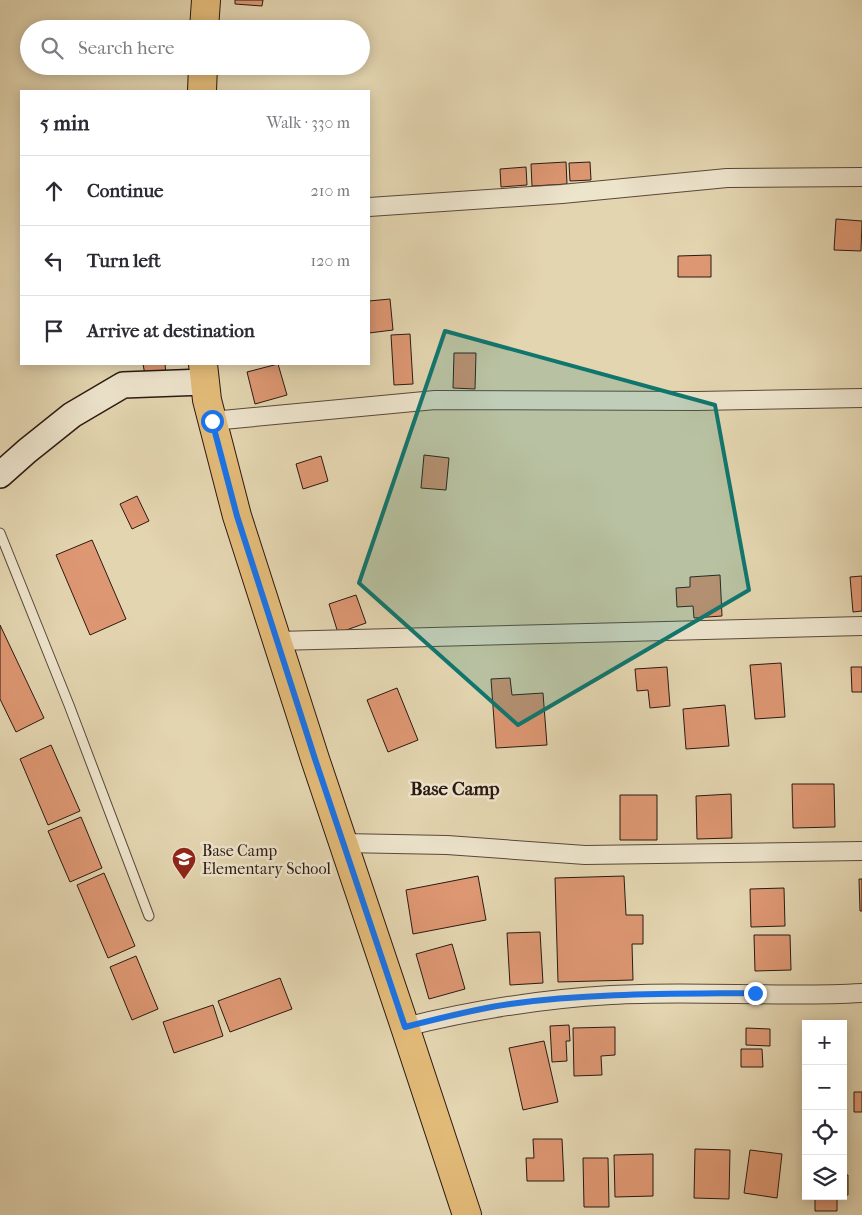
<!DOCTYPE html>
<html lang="en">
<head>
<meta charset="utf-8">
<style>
	body { margin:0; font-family:"IM FELL French Canon",serif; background:#f2f2f3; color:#2b2b33 }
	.controls { position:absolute; right:15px; bottom:15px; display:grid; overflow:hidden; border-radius:0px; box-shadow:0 2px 12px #0003 }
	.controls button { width:45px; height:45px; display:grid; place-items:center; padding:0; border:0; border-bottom:1px solid #e1e1e2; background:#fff; color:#2b2b33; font:25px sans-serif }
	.stop { position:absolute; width:15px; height:15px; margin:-11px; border:4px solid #1a73e8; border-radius:50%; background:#fff }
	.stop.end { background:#1a73e8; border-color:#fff; box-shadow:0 1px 5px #0008 }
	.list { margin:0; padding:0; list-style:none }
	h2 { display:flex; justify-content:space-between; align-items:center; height:65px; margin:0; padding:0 20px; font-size:21px }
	h2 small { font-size:16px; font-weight:400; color:#7c7c81 }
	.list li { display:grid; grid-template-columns:32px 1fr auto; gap:15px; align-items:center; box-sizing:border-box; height:70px; padding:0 20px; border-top:1px solid #e1e1e2 }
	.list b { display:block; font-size:19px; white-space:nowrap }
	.list em { font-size:16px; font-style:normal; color:#7c7c81 }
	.icon { flex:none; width:28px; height:28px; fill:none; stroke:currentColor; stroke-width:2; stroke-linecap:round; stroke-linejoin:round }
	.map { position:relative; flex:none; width:862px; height:1215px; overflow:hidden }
	.search { position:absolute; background:#fff; box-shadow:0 2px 12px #0003; left:20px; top:20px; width:350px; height:55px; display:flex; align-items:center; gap:12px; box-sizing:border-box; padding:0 18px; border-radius:28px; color:#7c7c81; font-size:19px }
	.panel { position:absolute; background:#fff; box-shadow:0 2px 12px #0003; left:20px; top:90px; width:350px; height:275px; border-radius:0px }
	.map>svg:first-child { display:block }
	.building { fill:#dd9772; stroke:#2b1912 }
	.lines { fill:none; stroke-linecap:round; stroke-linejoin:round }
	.lane-casing { stroke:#59483a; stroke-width:11 }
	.street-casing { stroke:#59483a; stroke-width:20 }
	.secondary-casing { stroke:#2b1912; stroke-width:28 }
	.primary-casing { stroke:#2b1912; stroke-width:30 }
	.lane { stroke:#ede4cc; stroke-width:9 }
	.street { stroke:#ede4cc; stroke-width:18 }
	.secondary { stroke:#ede4cc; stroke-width:25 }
	.primary { stroke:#e2ba78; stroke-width:28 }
	.route { stroke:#1a73e8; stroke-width:6 }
	.marked { fill:#0f766e; fill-opacity:0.2; stroke:#0f766e; stroke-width:4; stroke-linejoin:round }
	.labels { text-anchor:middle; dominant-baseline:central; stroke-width:5; stroke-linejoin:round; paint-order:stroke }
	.poi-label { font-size:16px; fill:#2b1912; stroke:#ede4cc; text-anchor:start }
	.quarter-label { font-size:19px; font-weight:bold; fill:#2b1912; stroke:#ede4cc }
</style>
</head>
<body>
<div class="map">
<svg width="862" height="1215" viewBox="0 0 862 1215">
	<rect width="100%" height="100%" fill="#e3d5b0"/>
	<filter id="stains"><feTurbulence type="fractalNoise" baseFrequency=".004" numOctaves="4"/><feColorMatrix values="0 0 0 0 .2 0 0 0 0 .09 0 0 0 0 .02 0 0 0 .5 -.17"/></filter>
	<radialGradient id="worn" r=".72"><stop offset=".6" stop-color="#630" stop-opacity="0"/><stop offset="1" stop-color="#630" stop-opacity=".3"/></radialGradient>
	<!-- building -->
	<path class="building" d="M235 0H263L262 6 235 4Z
		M566 162 567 184 532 186 531 164Z
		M590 162 591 180 570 181 569 163Z
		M526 167 527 185 501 187 500 169Z
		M836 219 862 221 861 251 834 250Z
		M711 255V277H678V256Z
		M390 299 393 330 369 333V301Z
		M410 334 413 384 394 385 391 335Z
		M454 353H476L475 389 453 388Z
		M143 364H165L166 374 145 375Z
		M278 364 287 395 255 404 247 372Z
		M424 455 449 458 446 490 421 488Z
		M321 456 328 481 303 489 296 464Z
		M137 496 149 521 132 529 120 504Z
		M92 540 126 619 90 635 56 555Z
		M720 575 722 616 694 618 693 606 677 607 676 588 690 587V577Z
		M862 576V611L853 612 850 577Z
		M356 595 366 623 338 633 329 604Z
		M0 625 44 718 16 732 0 699Z
		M781 663 785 717 755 719 750 665Z
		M667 667 670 706 650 708 648 690 637 691 635 669Z
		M851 667H862V692H852Z
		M510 678 512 695 543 693 547 745 496 748 491 679Z
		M397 688 418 740 388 752 367 700Z
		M725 705 729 746 686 749 683 709Z
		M51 745 80 811 48 825 20 759Z
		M792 784H834L835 827 793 828Z
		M731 794 732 838 697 839 696 796Z
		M620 795H657V840H620Z
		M81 817 102 868 70 882 48 831Z
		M104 873 135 946 108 958 77 885Z
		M478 876 486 920 413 934 406 890Z
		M624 876 626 915H643V944H632L633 980 558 982 555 878Z
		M859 879H862V911H860Z
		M784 888 785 926 751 927 750 889Z
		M540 932 543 983 510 985 507 933Z
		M754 935H790L791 970 755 971Z
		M452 944 465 989 429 999 416 954Z
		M136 956 158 1009 132 1020 110 967Z
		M280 978 292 1009 230 1032 218 1001Z
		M213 1005 223 1036 174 1053 163 1022Z
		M569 1025 570 1041H566L567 1061 552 1062 550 1026Z
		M615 1027V1055L601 1056 602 1075 574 1076 573 1028Z
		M746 1028 770 1029V1046L746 1045Z
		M544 1041 558 1102 523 1110 509 1048Z
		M741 1049H762L763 1067H741Z
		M854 1092H862V1112H854Z
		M533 1139H562L564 1181H527L526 1158H534Z
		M695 1149 730 1150 729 1199 694 1198Z
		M750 1150 782 1154 777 1198 744 1193Z
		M653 1154V1196L615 1197 614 1155Z
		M583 1158H608L609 1207H584Z
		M843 1175H848V1195H843Z
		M815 1196H837V1211H815Z"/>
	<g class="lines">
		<defs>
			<path id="lane" d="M0 533 69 705 149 916"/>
			<path id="street" d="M369 207 562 194 727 178 862 177
				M212 421 435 400 697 401 862 398
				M277 641 862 626
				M343 843 447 845 585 855 862 851
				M405 1027C473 1010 541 999 611 995 695 990 779 998 862 993"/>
			<path id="secondary" d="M0 475 27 451 72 415 123 385 204 382"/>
			<path id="primary" d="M204 29 206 0
				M202 91 203 66
				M203 364 207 400 237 516 315 759 405 1027 467 1215"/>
		</defs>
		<!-- lane casing -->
		<use href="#lane" class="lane-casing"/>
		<!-- street casing -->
		<use href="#street" class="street-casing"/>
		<!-- secondary casing -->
		<use href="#secondary" class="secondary-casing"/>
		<!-- primary casing -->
		<use href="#primary" class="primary-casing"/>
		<!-- lane -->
		<use href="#lane" class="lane"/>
		<!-- street -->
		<use href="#street" class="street"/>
		<!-- secondary -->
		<use href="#secondary" class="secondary"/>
		<!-- primary -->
		<use href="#primary" class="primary"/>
	</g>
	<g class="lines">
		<!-- route -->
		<path class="route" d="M212 421 237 516 315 759 405 1027C440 1018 475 1009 510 1004 591 993 673 994 755 993"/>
	</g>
	<!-- marked area -->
	<path class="marked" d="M445 331 715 405 749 590 518 725 359 583Z"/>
	<!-- icons -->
	<defs>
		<symbol id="school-pin" viewBox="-11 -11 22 30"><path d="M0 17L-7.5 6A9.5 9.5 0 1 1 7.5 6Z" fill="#8f2418" stroke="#ede4cc"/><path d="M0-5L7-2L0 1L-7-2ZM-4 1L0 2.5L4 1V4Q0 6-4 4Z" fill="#fff"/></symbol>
	</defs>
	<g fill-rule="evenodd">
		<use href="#school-pin" x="170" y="845" width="28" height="38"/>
	</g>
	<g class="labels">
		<!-- poi labels -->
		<g class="poi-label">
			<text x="202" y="850">Base Camp<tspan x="202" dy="18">Elementary School</tspan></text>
		</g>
		<!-- quarter labels -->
		<g class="quarter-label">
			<text x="455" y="789">Base Camp</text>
		</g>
	</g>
	<rect width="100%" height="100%" filter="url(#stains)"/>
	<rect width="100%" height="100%" fill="url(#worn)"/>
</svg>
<div class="controls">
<button>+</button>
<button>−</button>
<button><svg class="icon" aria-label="locate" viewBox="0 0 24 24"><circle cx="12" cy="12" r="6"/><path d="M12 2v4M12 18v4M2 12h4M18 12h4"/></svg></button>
<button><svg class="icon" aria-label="layers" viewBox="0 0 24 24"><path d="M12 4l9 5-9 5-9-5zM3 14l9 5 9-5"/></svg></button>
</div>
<div class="stop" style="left:212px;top:421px"></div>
<div class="stop end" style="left:755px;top:993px"></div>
<div class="search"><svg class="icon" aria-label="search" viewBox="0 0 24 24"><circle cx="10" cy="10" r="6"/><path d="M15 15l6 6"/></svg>Search here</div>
<section class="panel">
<h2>5 min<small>Walk · 330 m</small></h2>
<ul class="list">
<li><svg class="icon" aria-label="ahead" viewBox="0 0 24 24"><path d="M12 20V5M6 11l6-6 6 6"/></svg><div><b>Continue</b></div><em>210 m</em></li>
<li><svg class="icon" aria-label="left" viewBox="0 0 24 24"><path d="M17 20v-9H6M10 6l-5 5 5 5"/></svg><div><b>Turn left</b></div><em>120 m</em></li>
<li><svg class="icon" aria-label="arrive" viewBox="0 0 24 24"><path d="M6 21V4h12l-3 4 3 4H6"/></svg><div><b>Arrive at destination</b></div></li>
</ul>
</section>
</div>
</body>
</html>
